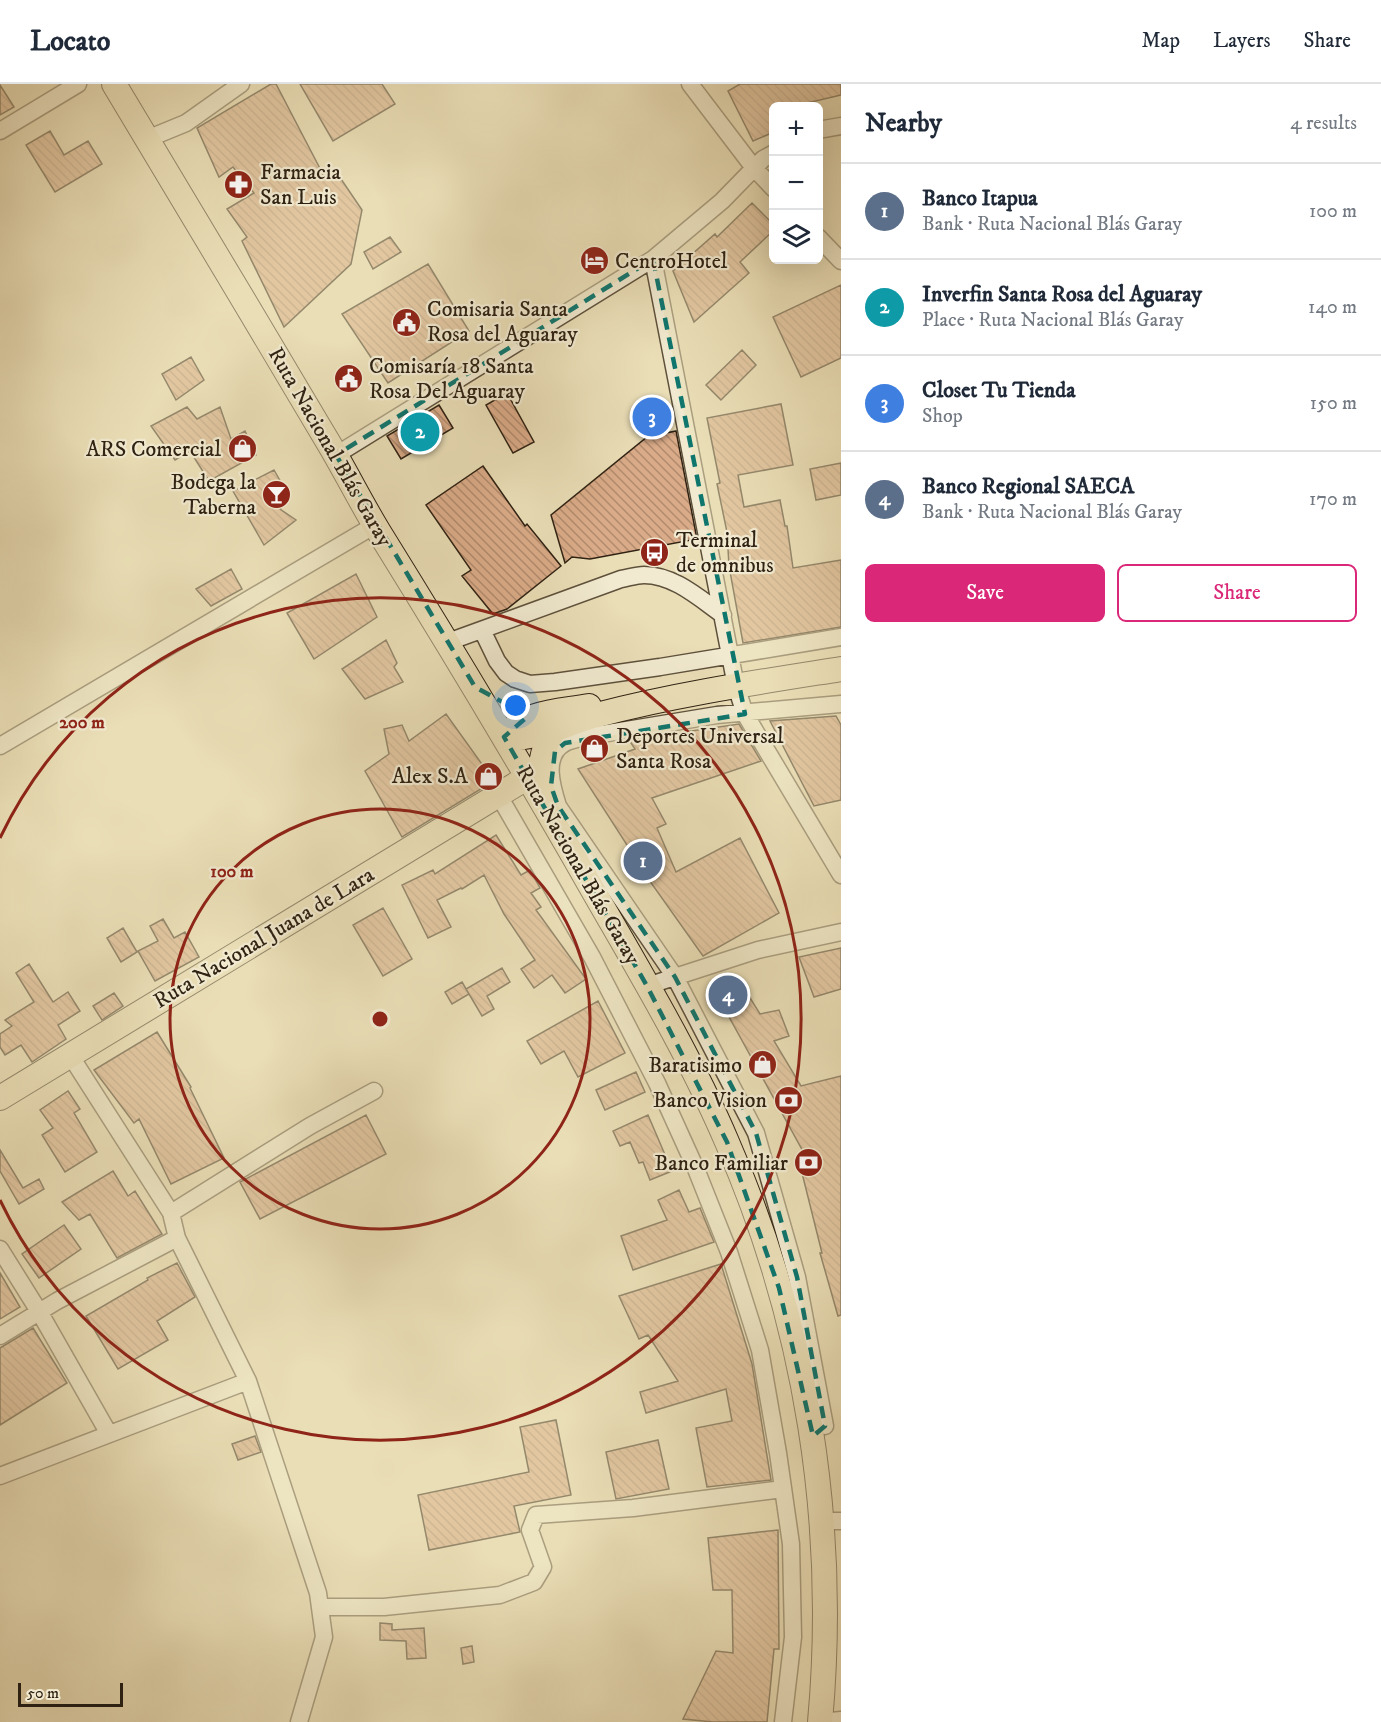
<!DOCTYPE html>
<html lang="en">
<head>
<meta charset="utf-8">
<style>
	body { margin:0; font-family:"IM FELL DW Pica",serif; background:#f6f6f7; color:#1f2937 }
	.controls { position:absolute; right:18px; top:18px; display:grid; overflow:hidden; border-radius:9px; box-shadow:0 6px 24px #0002 }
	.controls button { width:54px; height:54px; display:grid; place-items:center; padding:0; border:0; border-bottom:2px solid #e0e1e3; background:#fff; color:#1f2937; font:30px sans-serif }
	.scale { position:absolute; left:18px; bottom:15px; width:105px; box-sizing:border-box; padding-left:6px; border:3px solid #2f2213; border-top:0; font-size:16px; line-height:21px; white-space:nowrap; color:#2f2213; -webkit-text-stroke:4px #f1ead0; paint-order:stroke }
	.you { position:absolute; left:516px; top:622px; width:21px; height:21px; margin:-15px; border:4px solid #fff; border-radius:50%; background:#1a73e8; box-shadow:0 0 0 9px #1a73e833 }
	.badge { display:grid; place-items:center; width:39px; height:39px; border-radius:50%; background:#db2777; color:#fff; font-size:20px; font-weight:700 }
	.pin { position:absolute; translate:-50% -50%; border:3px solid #fff; box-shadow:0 2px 6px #0006 }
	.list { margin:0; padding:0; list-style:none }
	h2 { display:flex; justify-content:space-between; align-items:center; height:78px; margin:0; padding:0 24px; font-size:26px }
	h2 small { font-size:20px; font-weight:400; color:#747a83 }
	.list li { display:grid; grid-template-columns:39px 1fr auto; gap:18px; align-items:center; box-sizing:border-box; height:96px; padding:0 24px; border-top:2px solid #e0e1e3 }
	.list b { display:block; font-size:22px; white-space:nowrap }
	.list p { margin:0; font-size:20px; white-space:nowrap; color:#747a83 }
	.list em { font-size:20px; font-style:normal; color:#747a83 }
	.actions { display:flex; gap:12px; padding:18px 24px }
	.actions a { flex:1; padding:14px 0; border:2px solid #db2777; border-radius:9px; text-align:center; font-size:21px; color:#db2777 }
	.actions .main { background:#db2777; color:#fff }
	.icon { flex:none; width:33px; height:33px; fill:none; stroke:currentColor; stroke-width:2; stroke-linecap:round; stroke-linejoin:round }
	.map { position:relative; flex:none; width:841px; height:1638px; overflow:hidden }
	header { display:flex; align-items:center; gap:36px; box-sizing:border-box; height:84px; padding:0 30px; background:#fff; border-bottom:2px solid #e0e1e3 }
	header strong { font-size:28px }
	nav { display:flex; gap:33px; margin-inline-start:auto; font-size:21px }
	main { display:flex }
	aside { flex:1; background:#fff }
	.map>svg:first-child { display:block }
	.building { fill:url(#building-back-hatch); stroke:#2f2213; stroke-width:1.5 }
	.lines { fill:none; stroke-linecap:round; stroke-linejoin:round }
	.minor-casing { stroke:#5e513c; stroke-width:19 }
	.highway-casing { stroke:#2f2213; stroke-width:26 }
	.minor { stroke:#f1ead0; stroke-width:16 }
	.highway { stroke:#eadeb7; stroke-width:24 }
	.marked { fill:none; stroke:#0f766e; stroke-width:4.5; stroke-dasharray:12 8; stroke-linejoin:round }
	.ring { fill:none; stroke:#8f2418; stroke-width:3 }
	.labels { text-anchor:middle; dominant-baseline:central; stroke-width:4.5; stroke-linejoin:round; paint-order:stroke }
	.poi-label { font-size:22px; fill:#2f2213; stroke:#f1ead0; text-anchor:start }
	.street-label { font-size:22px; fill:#2f2213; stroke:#f1ead0 }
	.centre { fill:#8f2418; stroke:#f1ead0; stroke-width:3 }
	.ring-label { font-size:18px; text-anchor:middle; font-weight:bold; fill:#8f2418; stroke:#f1ead0; stroke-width:4.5; stroke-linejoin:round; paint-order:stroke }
</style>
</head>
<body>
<header>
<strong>Locato</strong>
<nav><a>Map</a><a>Layers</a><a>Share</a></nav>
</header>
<main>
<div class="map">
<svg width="841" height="1638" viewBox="0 0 841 1638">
	<defs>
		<pattern id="building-back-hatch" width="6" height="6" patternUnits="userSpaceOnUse" patternTransform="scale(1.5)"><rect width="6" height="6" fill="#daab88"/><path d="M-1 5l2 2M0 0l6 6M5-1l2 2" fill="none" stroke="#b18b6e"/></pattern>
	</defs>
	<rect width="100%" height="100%" fill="#eadeb7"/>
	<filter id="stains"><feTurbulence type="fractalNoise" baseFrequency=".00333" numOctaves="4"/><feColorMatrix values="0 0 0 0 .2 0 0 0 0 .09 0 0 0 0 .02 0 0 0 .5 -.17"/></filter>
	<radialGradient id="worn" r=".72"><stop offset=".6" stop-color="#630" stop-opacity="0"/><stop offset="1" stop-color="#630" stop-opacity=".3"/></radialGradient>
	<!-- building -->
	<path class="building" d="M271 0H276L326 96 337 89 362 126 351 180 284 243 242 157 247 153 227 125 254 109 233 83 219 93 197 44Z
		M300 0H382L395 20 333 57Z
		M740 0H841V11L807 19V22H774V48L753 57 728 7Z
		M0 1 14 23 0 31Z
		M50 47 64 71 88 57 102 80 55 108 26 61Z
		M752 119 774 141V146L740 178 749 189 694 238 673 187 715 150 717 153Z
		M390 153 401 168 373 185 364 168Z
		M428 180 469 247 388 299 342 230Z
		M841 201V274L801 293 773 233Z
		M742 266 756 281 721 316 706 301Z
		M191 273 204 296 176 316 162 290Z
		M507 309 534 358 513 369 486 321Z
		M781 320 793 381 738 391 744 423 780 416 785 442H787L793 484 841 476V543L743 559 729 482 727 448 717 400 720 399 707 334Z
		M439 321 453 344 401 375 387 352Z
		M187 323 197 335 220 323 231 355 245 347 256 371 209 397 190 367 175 376 151 342Z
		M676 347 697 455 590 475 572 473 565 479 551 431 647 353Z
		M841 379V411L816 416 810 385Z
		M483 382 525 442 527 440 561 482 507 525 493 530 462 492 471 486 426 421Z
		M274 386 290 414 280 425 296 436 264 461 233 407Z
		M231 485 242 505 211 522 196 505Z
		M356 490 377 533 314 575 287 529Z
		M386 556 397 579 394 583 403 598 365 615 342 585Z
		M446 630 494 697 402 753 365 687 389 670 384 645 402 641 409 657Z
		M836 632 841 641V716L814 722 770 637Z
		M739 640 761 677 652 714 666 740 657 744 676 788 740 754 779 829 703 872 647 793 644 795 626 765 629 764 578 685 635 665 629 656Z
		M496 751 521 791 530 786 540 804 531 809 541 823 536 826 586 895 565 909 552 891 534 904 521 885 535 876 504 830 484 791 462 805 461 804 437 816 451 843 428 854 402 801 433 786 435 790Z
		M383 824 412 875 383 892 353 841Z
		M163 835 174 854 185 848 199 873 155 897 138 867 158 857 150 842Z
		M123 844 137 868 121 878 107 854Z
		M841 864V905L814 913 799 873Z
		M29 880 53 918 68 908 80 927 58 941 66 955 32 978 21 961 5 971 0 963V950L12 942 5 936 34 918 16 889Z
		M502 884 510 898 487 912 494 925 482 932 466 905Z
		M737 893 760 930 779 926 789 952 774 957 801 1002 841 992V1231L838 1232 820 1169H822L798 1073 805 1071 712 902Z
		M462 898 469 910 452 920 445 908Z
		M114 909 123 922 102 936 93 922Z
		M598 917 625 969 578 993 564 967 541 980 527 957Z
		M157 948 191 1003 190 1004 224 1074 171 1100 139 1035 134 1039 94 986Z
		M636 988 645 1008 605 1026 596 1006Z
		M68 1007 80 1025 74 1029 97 1068 65 1088 42 1051 53 1044 40 1026Z
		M366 1031 386 1070 260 1135 240 1098Z
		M648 1031 672 1087 650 1096 643 1078 639 1079 630 1058 620 1062 613 1047Z
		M0 1066 23 1104 39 1095 44 1105 19 1120 0 1087Z
		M113 1087 128 1112 135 1107 162 1150 117 1174 90 1130 79 1136 62 1118Z
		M679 1106 689 1128 700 1124 714 1158 633 1186 621 1152 667 1136 658 1116Z
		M64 1141 81 1165 39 1194 22 1170Z
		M177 1179 195 1213 157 1237 168 1256 118 1285 86 1232 148 1196 147 1194Z
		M721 1180 752 1280 771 1396 707 1403 696 1344 732 1337 726 1305 646 1329 640 1308 678 1297 648 1251 639 1255 619 1212Z
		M0 1189 20 1223 0 1235Z
		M33 1244 67 1299 0 1341V1264Z
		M556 1336 571 1411 514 1422 520 1448 429 1466 418 1411 529 1388 520 1343Z
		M255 1352 261 1368 238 1376 232 1360Z
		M658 1356 669 1405 616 1415 606 1368Z
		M778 1446 779 1565H774L767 1638H713L683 1635 716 1567 733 1569 732 1506H713L708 1454Z
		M380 1539 392 1540V1546L424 1544 426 1574 407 1575 406 1557 380 1556Z
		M472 1562 474 1578 463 1580 461 1564Z"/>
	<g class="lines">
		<defs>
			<path id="minor" d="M690 0 754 84 774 105
				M818 46 841 42
				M0 47 78 0
				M147 55 186 39 241 0
				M774 69 763 75 722 117 653 175 736 602 745 630 841 791
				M818 153 841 177
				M336 371 653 175
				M482 546 497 577 506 589 515 595 530 600 555 598 660 583 841 553
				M448 558 621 495C628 494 636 491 644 491 674 491 699 514 723 531
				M0 662 375 441
				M499 712 592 873 657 999 696 1085 729 1168 760 1266 778 1369 791 1460 793 1553 783 1638
				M647 902 758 866 841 848
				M171 1129 310 1042 374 1007
				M177 1154 248 1297 318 1509 324 1553 299 1638
				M0 1165 40 1229 109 1350
				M0 1252 57 1217 177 1154 171 1129 70 971
				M825 1342 797 1193 756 1049 675 893 558 722C552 703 542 671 565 659 570 656 578 655 584 653L717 631 841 620
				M0 1392 248 1297
				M823 1437H841
				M320 1523H384L500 1511 534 1498 543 1483 530 1446 536 1431 633 1424 783 1405
				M820 1638 841 1636"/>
			<path id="highway" d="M114 0C185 118 255 235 325 353 344 384 360 417 379 448 451 564 522 682 590 801 638 885 689 969 727 1058 807 1241 838 1440 820 1638
				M504 653C540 657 564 639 597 631 677 610 759 598 841 585
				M504 653C529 626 555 628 589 622
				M543 711C538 686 540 667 555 645
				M0 1014 528 693"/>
		</defs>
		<!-- minor casing -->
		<use href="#minor" class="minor-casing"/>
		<!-- highway casing -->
		<use href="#highway" class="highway-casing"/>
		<!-- minor -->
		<use href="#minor" class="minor"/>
		<!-- highway -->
		<use href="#highway" class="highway"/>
	</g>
	<!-- marked area -->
	<path d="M0 0H841V1638H0ZM653 175 745 630 565 659 555 667 551 702 558 722 675 893 756 1049 797 1193 825 1342 813 1352 779 1204 727 1058 647 902 504 653 528 632 475 603 336 371Z" fill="#eadeb7" fill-opacity=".55" fill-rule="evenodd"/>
	<path class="marked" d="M653 175 745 630 565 659 555 667 551 702 558 722 675 893 756 1049 797 1193 825 1342 813 1352 779 1204 727 1058 647 902 504 653 528 632 475 603 336 371Z"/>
	<!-- distance rings -->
	<g class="ring">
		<circle cx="380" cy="935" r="210"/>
		<path d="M0 754A421 421 0 1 1 0 1116"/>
	</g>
	<!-- icons -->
	<defs>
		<symbol id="pharmacy-disc" viewBox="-11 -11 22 22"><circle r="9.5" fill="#8f2418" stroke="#f1ead0"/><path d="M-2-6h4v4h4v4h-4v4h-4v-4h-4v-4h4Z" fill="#fff"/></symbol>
		<symbol id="hotel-disc" viewBox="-11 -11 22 22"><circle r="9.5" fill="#8f2418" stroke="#f1ead0"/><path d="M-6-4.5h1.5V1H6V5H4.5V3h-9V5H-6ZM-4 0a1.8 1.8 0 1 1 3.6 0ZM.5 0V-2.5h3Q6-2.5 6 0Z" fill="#fff"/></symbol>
		<symbol id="civic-disc" viewBox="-11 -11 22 22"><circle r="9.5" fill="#8f2418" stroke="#f1ead0"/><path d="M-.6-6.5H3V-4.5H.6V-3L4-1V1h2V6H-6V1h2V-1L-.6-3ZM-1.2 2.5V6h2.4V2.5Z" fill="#fff"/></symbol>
		<symbol id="shop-disc" viewBox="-11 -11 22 22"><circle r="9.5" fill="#8f2418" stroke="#f1ead0"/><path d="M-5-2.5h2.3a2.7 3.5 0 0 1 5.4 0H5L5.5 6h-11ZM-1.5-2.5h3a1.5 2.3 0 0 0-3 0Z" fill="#fff"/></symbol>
		<symbol id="bar-disc" viewBox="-11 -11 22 22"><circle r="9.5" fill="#8f2418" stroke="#f1ead0"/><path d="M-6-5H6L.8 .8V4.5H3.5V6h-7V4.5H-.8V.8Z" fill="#fff"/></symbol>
		<symbol id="bus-disc" viewBox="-11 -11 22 22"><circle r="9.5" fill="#8f2418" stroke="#f1ead0"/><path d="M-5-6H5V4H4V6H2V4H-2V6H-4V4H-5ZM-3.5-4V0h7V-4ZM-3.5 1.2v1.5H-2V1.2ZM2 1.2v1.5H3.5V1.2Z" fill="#fff"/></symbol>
		<symbol id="bank-disc" viewBox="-11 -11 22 22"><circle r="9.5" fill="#8f2418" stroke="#f1ead0"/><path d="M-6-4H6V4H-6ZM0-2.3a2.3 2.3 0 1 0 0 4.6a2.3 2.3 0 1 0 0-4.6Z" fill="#fff"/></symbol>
	</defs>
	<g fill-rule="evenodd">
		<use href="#pharmacy-disc" x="222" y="84" width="33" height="33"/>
		<use href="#hotel-disc" x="578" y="160" width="33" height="33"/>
		<use href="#civic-disc" x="390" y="222" width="33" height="33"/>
		<use href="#civic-disc" x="332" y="278" width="33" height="33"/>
		<use href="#shop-disc" x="226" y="348" width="33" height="33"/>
		<use href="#bar-disc" x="260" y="394" width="33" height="33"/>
		<use href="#bus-disc" x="638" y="452" width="33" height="33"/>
		<use href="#shop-disc" x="578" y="648" width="33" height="33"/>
		<use href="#shop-disc" x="472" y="676" width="33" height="33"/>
		<use href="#shop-disc" x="746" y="964" width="33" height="33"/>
		<use href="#bank-disc" x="772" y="1000" width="33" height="33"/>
		<use href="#bank-disc" x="792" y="1062" width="33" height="33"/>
	</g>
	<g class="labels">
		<!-- poi labels -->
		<g class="poi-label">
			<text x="260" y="88">Farmacia<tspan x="260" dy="25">San Luis</tspan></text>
			<text x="615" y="177">CentroHotel</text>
			<text x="427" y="225">Comisaria Santa<tspan x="427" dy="25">Rosa del Aguaray</tspan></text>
			<text x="369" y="282">Comisaría 18 Santa<tspan x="369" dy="25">Rosa Del Aguaray</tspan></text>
			<text x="221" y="365" text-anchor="end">ARS Comercial</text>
			<text x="256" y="398" text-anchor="end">Bodega la<tspan x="256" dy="25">Taberna</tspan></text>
			<text x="676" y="456">Terminal<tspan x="676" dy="25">de omnibus</tspan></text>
			<text x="616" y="652">Deportes Universal<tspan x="616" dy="25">Santa Rosa</tspan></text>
			<text x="468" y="692" text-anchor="end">Alex S.A</text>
			<text x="742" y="981" text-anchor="end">Baratisimo</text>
			<text x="767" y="1016" text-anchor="end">Banco Vision</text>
			<text x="788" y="1079" text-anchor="end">Banco Familiar</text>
		</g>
		<!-- street labels -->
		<g class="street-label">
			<text transform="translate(330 363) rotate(60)">Ruta Nacional Blás Garay</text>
			<text transform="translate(578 781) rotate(60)">Ruta Nacional Blás Garay</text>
			<text transform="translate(264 854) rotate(-31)">Ruta Nacional Juana de Lara</text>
		</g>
	</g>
	<circle cx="380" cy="935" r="9" class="centre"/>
	<g class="ring-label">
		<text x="82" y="644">200 m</text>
		<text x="232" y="793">100 m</text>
	</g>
	<rect width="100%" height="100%" filter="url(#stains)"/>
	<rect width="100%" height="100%" fill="url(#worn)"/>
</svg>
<div class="controls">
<button>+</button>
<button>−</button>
<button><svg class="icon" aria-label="layers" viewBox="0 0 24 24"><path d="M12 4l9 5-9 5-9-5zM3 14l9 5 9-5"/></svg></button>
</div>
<div class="scale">50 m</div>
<div class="you"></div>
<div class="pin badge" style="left:643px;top:777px;background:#5c6f8a">1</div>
<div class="pin badge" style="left:420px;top:348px;background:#0f9aa8">2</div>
<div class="pin badge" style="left:652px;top:333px;background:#3f7fe0">3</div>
<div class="pin badge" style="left:728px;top:911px;background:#5c6f8a">4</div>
</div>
<aside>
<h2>Nearby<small>4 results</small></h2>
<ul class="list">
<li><span class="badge" style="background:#5c6f8a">1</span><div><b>Banco Itapua</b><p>Bank · Ruta Nacional Blás Garay</p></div><em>100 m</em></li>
<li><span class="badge" style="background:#0f9aa8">2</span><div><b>Inverfin Santa Rosa del Aguaray</b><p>Place · Ruta Nacional Blás Garay</p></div><em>140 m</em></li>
<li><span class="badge" style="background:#3f7fe0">3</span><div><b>Closet Tu Tienda</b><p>Shop</p></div><em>150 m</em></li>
<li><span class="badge" style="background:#5c6f8a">4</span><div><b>Banco Regional SAECA</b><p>Bank · Ruta Nacional Blás Garay</p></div><em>170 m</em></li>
</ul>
<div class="actions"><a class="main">Save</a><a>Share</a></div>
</aside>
</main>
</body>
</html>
